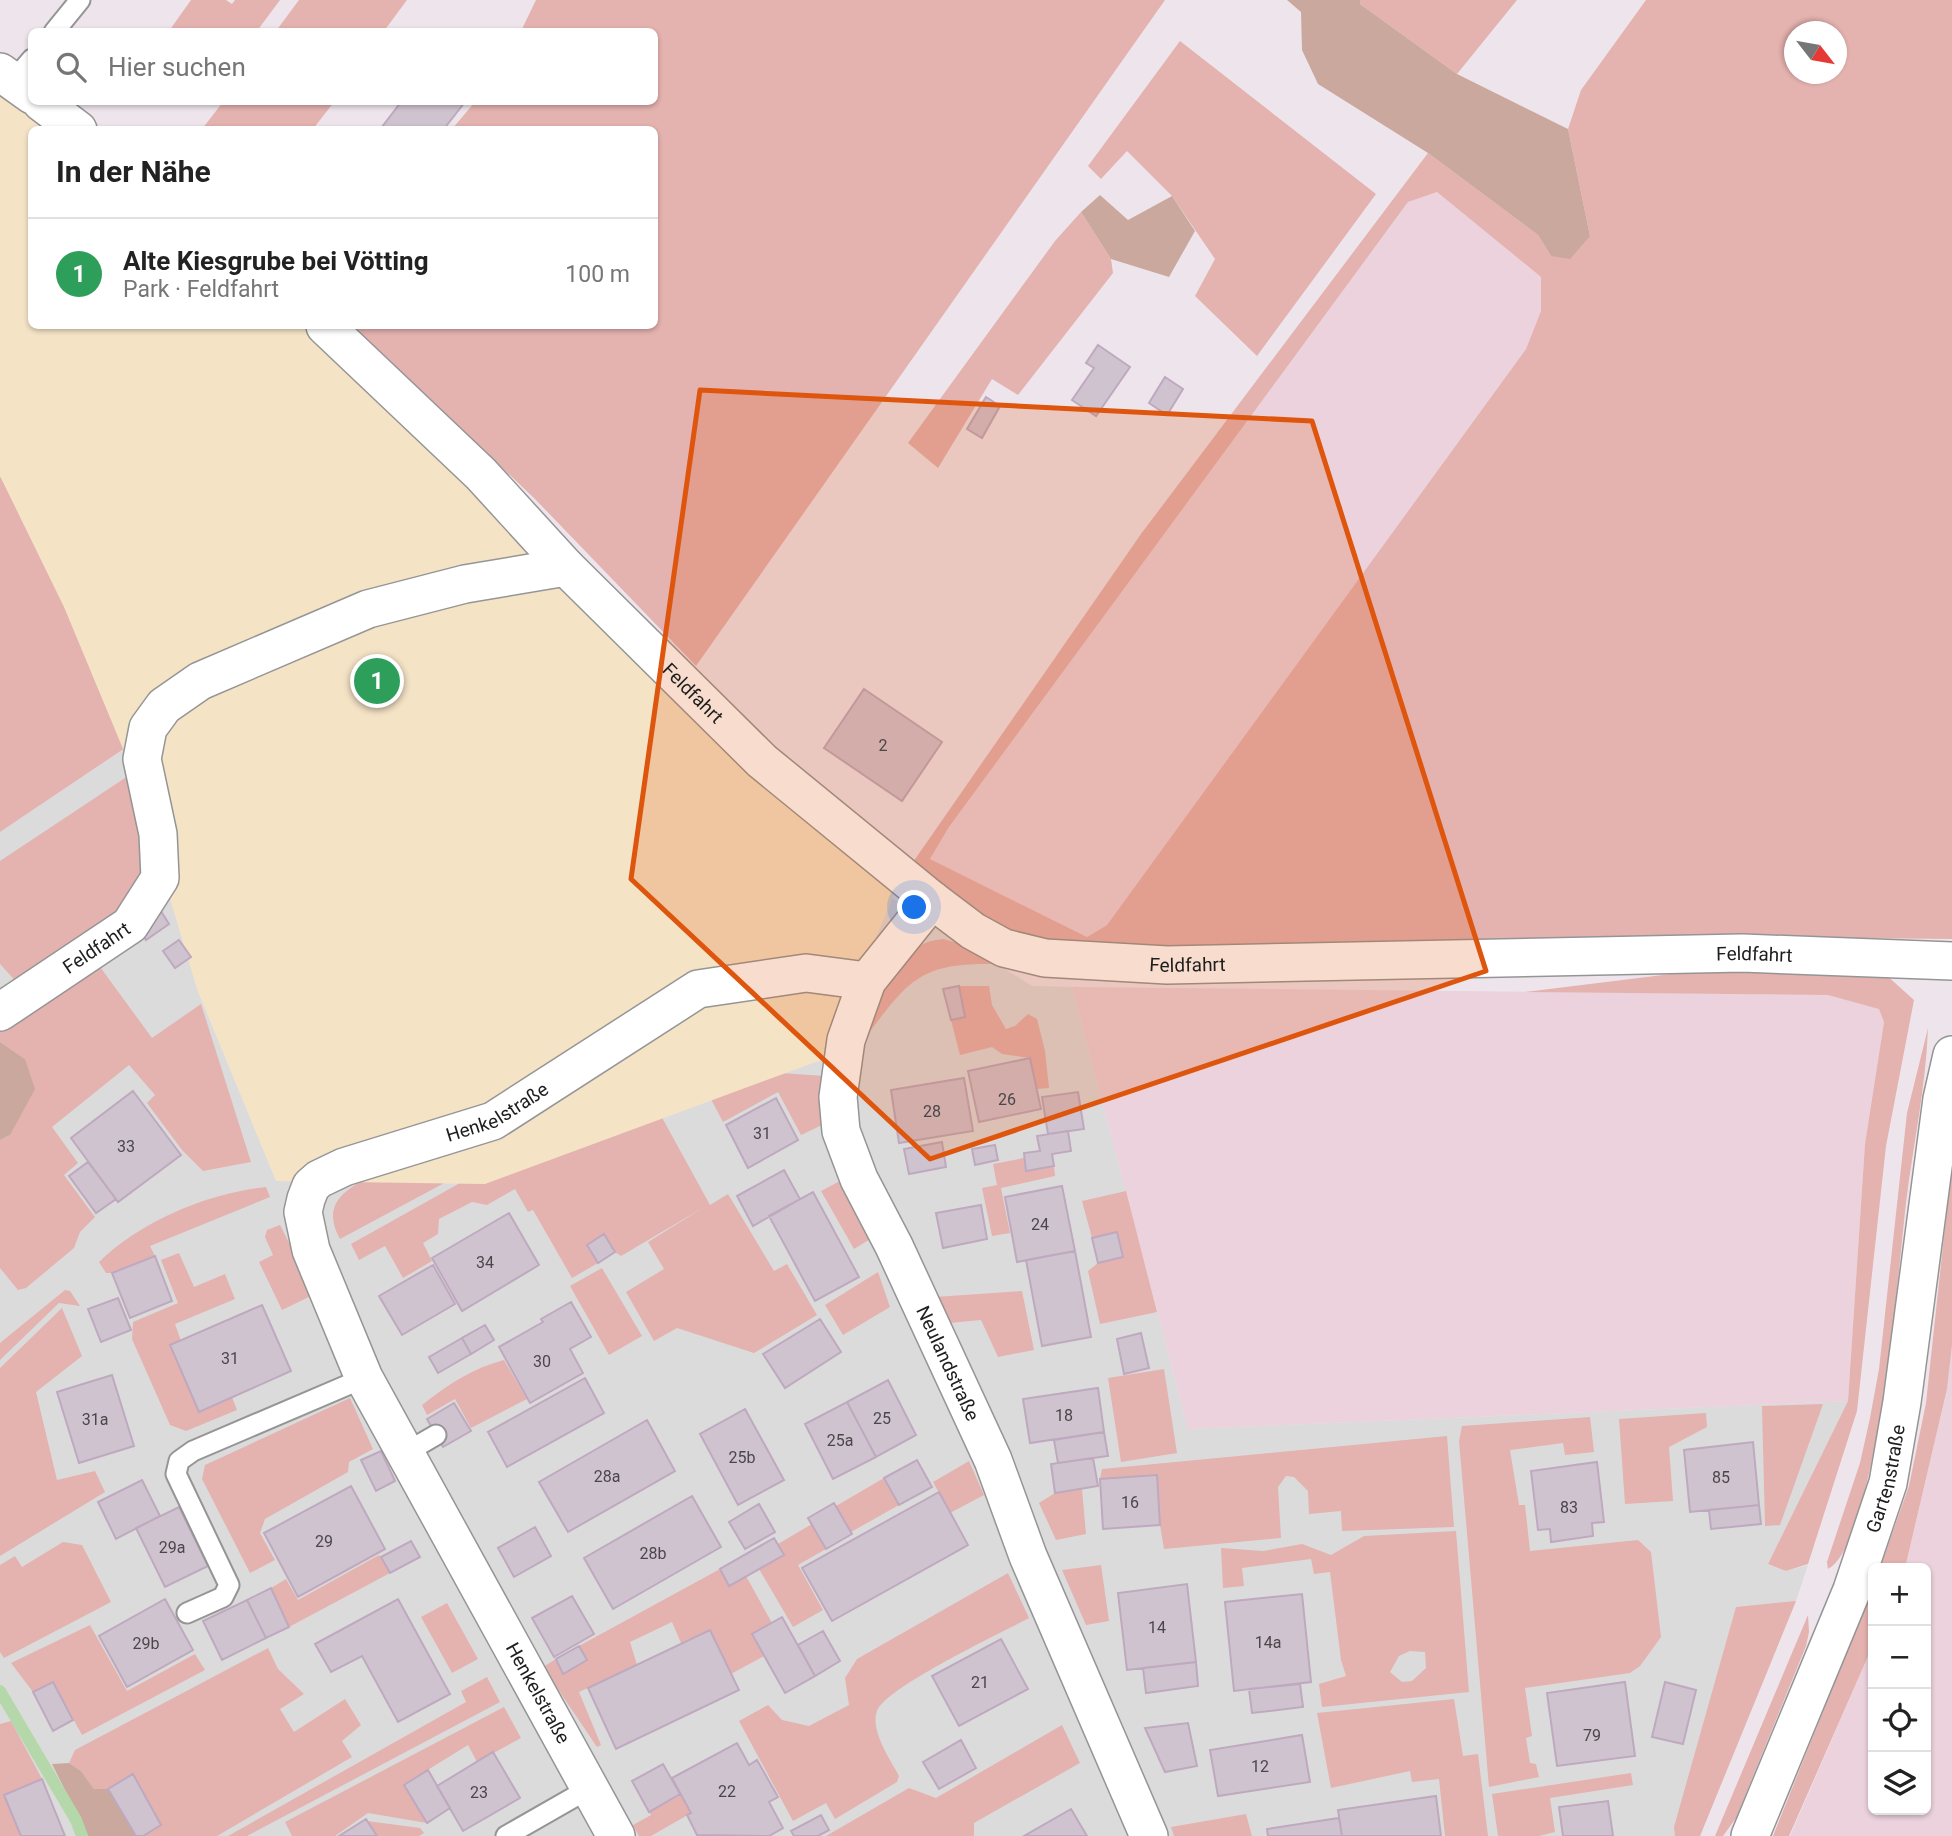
<!DOCTYPE html>
<html lang="de">
<head>
<meta charset="utf-8">
<style>
	body { margin:0; font-family:Roboto,sans-serif; background:#f6f6f6; color:#222 }
	.controls { position:absolute; right:21px; bottom:21px; display:grid; overflow:hidden; border-radius:10px; box-shadow:0 2px 5px #0004 }
	.controls button { width:63px; height:63px; display:grid; place-items:center; padding:0; border:0; border-bottom:2px solid #e0e0e0; background:#fff; color:#222; font:35px sans-serif }
	.compass { position:absolute; left:1784px; top:21px; width:63px; height:63px; border-radius:50%; background:#fff; box-shadow:0 2px 5px #0004; rotate:121deg }
	.you { position:absolute; left:915px; top:908px; width:24px; height:24px; margin:-18px; border:5px solid #fff; border-radius:50%; background:#1a73e8; box-shadow:0 0 0 10px #1a73e833 }
	.badge { display:grid; place-items:center; width:46px; height:46px; border-radius:50%; background:#6c11bb; color:#fff; font-size:23px; font-weight:700 }
	.pin { position:absolute; translate:-50% -50%; border:4px solid #fff; box-shadow:0 2px 7px #0006 }
	.list { margin:0; padding:0; list-style:none }
	h2 { display:flex; justify-content:space-between; align-items:center; height:91px; margin:0; padding:0 28px; font-size:30px }
	h2 small { font-size:23px; font-weight:400; color:#767676 }
	.list li { display:grid; grid-template-columns:46px 1fr auto; gap:21px; align-items:center; box-sizing:border-box; height:112px; padding:0 28px; border-top:2px solid #e0e0e0 }
	.list b { display:block; font-size:26px; white-space:nowrap }
	.list p { margin:0; font-size:23px; white-space:nowrap; color:#767676 }
	.list em { font-size:23px; font-style:normal; color:#767676 }
	.icon { flex:none; width:38px; height:38px; fill:none; stroke:currentColor; stroke-width:2; stroke-linecap:round; stroke-linejoin:round }
	.map { position:relative; flex:none; width:1952px; height:1836px; overflow:hidden }
	.search { position:absolute; background:#fff; box-shadow:0 2px 5px #0004; left:28px; top:28px; width:630px; height:77px; display:flex; align-items:center; gap:18px; box-sizing:border-box; padding:0 24px; border-radius:10px; color:#767676; font-size:26px }
	.panel { position:absolute; background:#fff; box-shadow:0 2px 5px #0004; left:28px; top:126px; width:630px; height:203px; border-radius:10px }
	.map>svg:first-child { display:block }
	.residential { fill:#dcdbdc }
	.farmland { fill:#ebd2dc }
	.grass { fill:#e4b2af; fill-rule:evenodd }
	.forest { fill:#caa89d }
	.park { fill:#f5e3c6 }
	.lines { fill:none; stroke-linecap:round; stroke-linejoin:round }
	.stream { stroke:#b4d8a9; stroke-width:12 }
	.building { fill:#d0c3d0; stroke:#bea9bf; stroke-width:2 }
	.service-casing { stroke:#959595; stroke-width:23 }
	.minor-casing { stroke:#959595; stroke-width:40 }
	.service { stroke:#fff; stroke-width:19 }
	.minor { stroke:#fff; stroke-width:37 }
	.marked { fill:#de560d; fill-opacity:0.2; stroke:#de560d; stroke-width:5; stroke-linejoin:round }
	.labels { text-anchor:middle; dominant-baseline:central; stroke-width:6; stroke-linejoin:round; paint-order:stroke }
	.number-label { font-size:16px; fill:#4a474a }
	.street-label { font-size:19px; fill:#1e1e1e; stroke:#fff }
</style>
</head>
<body>
<div class="map">
<svg width="1952" height="1836" viewBox="0 0 1952 1836">
	<rect width="100%" height="100%" fill="#eee5ec"/>
	<!-- residential -->
	<path class="residential" d="M128 746 889 907 890 897 1032 986 1072 987 1188 1429 1848 1401 1768 1564 1786 1571 1808 1565 1796 1601 1700 1836H0V832Z"/>
	<!-- farmland -->
	<path class="farmland" d="M1437 192 1541 277V311L1526 349 1107 925 1087 937 930 859 949 827 1408 202Z
		M1072 987 1828 995 1879 1008 1884 1022 1865 1144 1848 1401 1188 1429Z
		M1952 1345V1836H1790L1873 1645V1810H1926V1568H1905L1947 1389Z"/>
	<!-- grass -->
	<path class="grass" d="M191 0H226L232 4 235 0H280L257 31H169Z
		M299 0H407L384 31H276Z
		M536 0H1165L696 666 535 499 353 326H654V130L452 129 475 102H654V32L521 31Z
		M1360 0H1517L1457 74 1360 4Z
		M1646 0H1952V939L1763 937 1169 953 1029 939 976 915 911 865 1141 534 1428 153 1538 235 1551 256 1590 236 1568 129 1581 90ZM1794 32H1836V74H1794ZM1437 192 1541 277V311L1526 349 1107 925 1087 937 930 859 949 827 1408 202Z
		M1180 41 1376 194 1257 356 1195 296 1215 259 1172 196 1127 151 1101 179 1088 166Z
		M223 102H334L313 129H202Z
		M1081 212 1111 259 1113 273 1018 395 992 379 938 468 908 443 1055 241Z
		M0 476 135 706 128 746 0 832Z
		M131 774 155 853 133 910 21 987 0 964V861Z
		M943 939 968 946 995 964C915 962 907 984 861 1043 875 1005 895 942 943 939Z
		M95 960 152 1038 201 1004 251 1162 203 1171 182 1150 147 1103 155 1095 129 1065 52 1127 78 1163 64 1175 95 1217 80 1232 74 1248 26 1288 18 1290 0 1268V1140L10 1135 25 1059 0 1042V1030Z
		M1728 967 1884 973 1914 1000 1886 1146 1857 1411 1808 1564 1786 1571 1768 1564 1848 1401 1865 1144 1884 1022 1879 1009 1828 995 1525 992Z
		M959 986H989L992 1005 1006 1029 1015 1026 1028 1014 1037 1019 1045 1051 1049 1088 1036 1089 1030 1058 1002 1054 992 1047 960 1055 951 1020 965 1017Z
		M1928 1028C1926 1087 1913 1145 1906 1203 1899 1263 1877 1544 1828 1569L1827 1562 1860 1463 1870 1418 1879 1369 1907 1113Z
		M749 1071 825 1076 822 1125 801 1135 778 1092 723 1122 701 1080Z
		M640 1078 340 1239C325 1211 335 1196 362 1181Z
		M642 1081 710 1205 728 1194 774 1271 787 1264 817 1315 754 1353 677 1328 654 1341 626 1292 664 1269 648 1242 706 1206 621 1256 615 1252 604 1235 587 1245 598 1263 572 1278 533 1210 528 1212 515 1189 487 1205 472 1202 439 1219 438 1234 423 1243 432 1261 403 1278 385 1246 359 1260 351 1244Z
		M1024 1158 1027 1171 1054 1166 1055 1176 1001 1188 1010 1233 992 1236 982 1188 997 1185 993 1164Z
		M1952 1162V1345L1947 1389 1905 1568H1880L1909 1486 1926 1403Z
		M840 1181 872 1238 854 1249 821 1191Z
		M266 1187 270 1197 150 1246 155 1256 112 1273H106L99 1262C141 1221 208 1193 266 1187Z
		M1126 1191 1157 1312 1100 1324 1088 1271 1098 1263 1123 1256 1117 1232 1092 1238 1082 1201Z
		M280 1225 315 1294 282 1310 259 1262 273 1255 265 1237 267 1230Z
		M179 1253 194 1287 225 1274 235 1299 175 1324 181 1341 170 1345 199 1411 232 1397 237 1410 186 1431 170 1425 132 1339 133 1322 178 1303 161 1260Z
		M602 1268 642 1336 609 1355 570 1286Z
		M878 1272 890 1307 843 1335 825 1305Z
		M65 1290 70 1291 80 1306 59 1303 0 1360V1343Z
		M1022 1291 1034 1350 998 1357 981 1320 949 1323 935 1297Z
		M62 1308 82 1356 36 1392 57 1480 95 1471 105 1492 0 1556V1368Z
		M504 1360 527 1399 471 1428 455 1399 427 1415 422 1405C447 1385 473 1368 504 1360Z
		M1164 1369 1177 1453 1121 1462 1108 1378Z
		M350 1398 373 1449 349 1462 348 1472 265 1519 260 1533 275 1560 250 1573 202 1479 205 1465Z
		M1823 1404 1780 1525 1765 1526 1762 1406Z
		M1706 1413 1707 1427 1669 1447 1673 1501 1625 1504 1619 1419Z
		M1590 1417 1594 1452 1565 1455 1563 1443 1510 1450 1519 1505H1525L1530 1551 1638 1540 1651 1552 1661 1637 1640 1666 1630 1673 1525 1688 1532 1736 1526 1738 1530 1763 1536 1764 1539 1777 1489 1787 1459 1441 1462 1426Z
		M1447 1436 1454 1527 1342 1531 1341 1511 1309 1514 1308 1491 1294 1477 1286 1476 1278 1487 1281 1538 1164 1549 1160 1525 1157 1475 1100 1479 1102 1469Z
		M969 1461 984 1495 950 1513 933 1482Z
		M884 1478 899 1505 851 1532 836 1506Z
		M1082 1489 1086 1534 1056 1540 1039 1503 1055 1493Z
		M812 1524 826 1549 798 1565 823 1610 793 1627 759 1569 784 1555 778 1544Z
		M1456 1531 1469 1692 1322 1707 1319 1684 1346 1676 1341 1660 1330 1572 1314 1574 1311 1559 1242 1568 1244 1586 1223 1588 1221 1548 1263 1551 1302 1544 1331 1555 1364 1536ZM1410 1651 1425 1652 1426 1668 1412 1681 1402 1682 1390 1672 1399 1656Z
		M63 1542 82 1545 111 1602 4 1658 0 1652V1565L15 1556 22 1567Z
		M379 1555 390 1573 289 1627 271 1588 286 1579 298 1600Z
		M1101 1565 1109 1621 1086 1625 1062 1570Z
		M720 1569 729 1585 746 1576 772 1623 753 1635 764 1656 731 1674 710 1630 681 1643 672 1622 630 1642 637 1665 579 1692 601 1745 597 1747 543 1667 556 1659 564 1674 587 1660 579 1646Z
		M1008 1573 1029 1618C1001 1633 886 1687 877 1711 870 1731 890 1759 899 1776L897 1782 835 1819 826 1803 793 1821 739 1721 768 1705 782 1720 809 1726 849 1705 845 1678 857 1659Z
		M1873 1587V1645L1789 1836H1773Z
		M1796 1601 1700 1836H1675L1674 1827 1736 1607Z
		M447 1603 478 1659 452 1673 421 1617Z
		M1808 1615 1809 1632 1806 1646 1736 1818 1723 1836H1715Z
		M90 1625 127 1691 195 1654 205 1670 82 1735 53 1682 33 1692 11 1663Z
		M268 1648 278 1669 304 1694 280 1709 294 1732 345 1699 361 1725 342 1741 352 1757 217 1836H143L161 1825 133 1775 108 1789H94L81 1771 69 1763 75 1750Z
		M487 1677 500 1702 247 1836H228L466 1702 461 1691Z
		M1454 1699 1463 1756 1478 1754 1488 1836H1445L1439 1779 1412 1782 1410 1771 1331 1788 1317 1713Z
		M504 1707 521 1738 477 1762 468 1745 405 1784 427 1823 368 1813 335 1836H292L285 1822Z
		M11 1721 42 1779 4 1795 21 1836H0V1724Z
		M1062 1725 1080 1763 974 1823V1836H826L909 1788 936 1798Z
		M1631 1773 1633 1785 1550 1798 1555 1832 1539 1836H1498L1492 1794Z
		M680 1794 691 1813 651 1836H639L633 1825 651 1815 649 1812Z
		M1246 1814 1252 1836H1174L1171 1827Z
		M367 1821 420 1828 424 1833 419 1836H377Z"/>
	<!-- forest -->
	<path class="forest" d="M1287 0H1360V4L1457 74 1568 129 1590 236 1570 259 1551 256 1538 235 1428 153 1318 84 1302 50 1301 12Z
		M1100 195 1128 220 1172 196 1195 231 1169 277 1111 259 1081 212Z
		M0 1042 25 1059 35 1089 10 1135 0 1140Z
		M69 1763 81 1771 94 1789H108L136 1836H88L52 1764Z"/>
	<!-- park -->
	<path class="park" d="M0 95 53 129 32 130V326H309L444 450 728 754 898 886 824 1059 485 1184 276 1181 197 989 131 768 64 607 0 476Z"/>
	<g class="lines">
		<!-- stream -->
		<path class="stream" d="M0 1691 76 1820 82 1836"/>
	</g>
	<!-- building -->
	<path class="building" d="M401 102H465L443 130H385L382 127Z
		M1098 345 1130 367 1096 416 1072 400 1094 368 1086 363Z
		M1165 377 1183 389 1167 415 1149 403Z
		M986 397 1000 406 982 438 967 429Z
		M864 689 942 742 902 801 824 748Z
		M159 908 169 924 146 940 135 924Z
		M179 940 191 957 175 968 163 951Z
		M959 986 965 1017 951 1020 943 989Z
		M1030 1058 1041 1109 979 1122 968 1071Z
		M964 1078 973 1131 899 1143 891 1090Z
		M133 1091 181 1155 118 1202 71 1138Z
		M1078 1092 1084 1129 1048 1134 1042 1097Z
		M776 1098 798 1140 748 1168 726 1125Z
		M1068 1131 1071 1151 1052 1154 1054 1166 1026 1171 1024 1153 1040 1151 1037 1136Z
		M942 1142 946 1167 909 1174 904 1149Z
		M995 1145 998 1160 975 1165 972 1149Z
		M88 1162 116 1199 96 1213 69 1176Z
		M784 1170 800 1199 753 1226 737 1196Z
		M1062 1186 1075 1251 1017 1262 1005 1197Z
		M813 1192 859 1277 815 1301 769 1216Z
		M981 1205 987 1239 943 1248 936 1213Z
		M509 1213 539 1265 462 1311 432 1258Z
		M1117 1232 1123 1257 1098 1263 1092 1238Z
		M604 1234 615 1252 598 1263 587 1245Z
		M1075 1251 1091 1337 1042 1346 1026 1260Z
		M155 1256 172 1301 130 1318 112 1273Z
		M433 1265 455 1304 402 1335 379 1296Z
		M118 1298 131 1330 101 1342 88 1309Z
		M571 1302 591 1337 570 1349 583 1373 530 1403 499 1347 543 1322 541 1319Z
		M262 1305 291 1371 199 1412 170 1345Z
		M820 1319 841 1352 785 1388 763 1354Z
		M485 1325 494 1340 471 1354 462 1338Z
		M1141 1333 1149 1368 1124 1374 1117 1339Z
		M462 1338 471 1354 438 1373 429 1357Z
		M112 1375 134 1446 79 1463 57 1392Z
		M585 1378 604 1413 507 1467 488 1432Z
		M888 1380 916 1435 876 1457 847 1402Z
		M1098 1388 1104 1432 1030 1443 1023 1399Z
		M847 1402 876 1457 833 1479 805 1424Z
		M454 1403 471 1431 443 1447 427 1419Z
		M745 1409 784 1480 738 1505 700 1434Z
		M647 1420 675 1471 568 1532 539 1482Z
		M1104 1432 1108 1456 1058 1463 1054 1440Z
		M1753 1442 1759 1505 1690 1512 1684 1450Z
		M381 1451 395 1481 376 1491 361 1460Z
		M1093 1458 1098 1486 1055 1493 1051 1464Z
		M917 1460 932 1487 899 1505 884 1478Z
		M1597 1462 1604 1522 1592 1523 1593 1536 1551 1542 1550 1529 1538 1530 1531 1471Z
		M1157 1475 1160 1525 1103 1529 1100 1479Z
		M142 1480 160 1516 116 1539 98 1502Z
		M351 1486 385 1549 298 1597 264 1533Z
		M939 1492 968 1545 832 1621 802 1568Z
		M692 1496 721 1547 613 1609 584 1558Z
		M834 1503 852 1534 826 1549 808 1518Z
		M759 1504 775 1532 745 1549 729 1522Z
		M1759 1505 1761 1524 1711 1529 1709 1510Z
		M179 1507 208 1566 165 1587 136 1528Z
		M535 1527 551 1556 514 1577 498 1548Z
		M774 1538 784 1555 729 1586 720 1569Z
		M411 1541 420 1557 390 1573 381 1557Z
		M1187 1584 1196 1662 1127 1670 1118 1593Z
		M271 1588 289 1627 266 1638 247 1600Z
		M1302 1594 1311 1682 1234 1691 1225 1602Z
		M572 1596 594 1634 554 1657 532 1618Z
		M165 1599 193 1650 127 1687 99 1636Z
		M398 1599 450 1694 398 1722 362 1656 331 1672 315 1644Z
		M247 1600 266 1638 222 1660 203 1621Z
		M782 1617 815 1676 785 1693 752 1634Z
		M710 1630 739 1690 616 1749 588 1688Z
		M823 1631 840 1661 815 1676 798 1645Z
		M1001 1639 1028 1689 959 1726 932 1676Z
		M579 1646 587 1660 563 1674 556 1659Z
		M1196 1662 1198 1686 1146 1693 1143 1668Z
		M53 1682 73 1720 53 1731 33 1692Z
		M1625 1682 1635 1756 1557 1766 1547 1693Z
		M1665 1682 1696 1690 1683 1744 1652 1737Z
		M1300 1684 1303 1707 1252 1713 1249 1689Z
		M1188 1723 1197 1766 1165 1772 1145 1728Z
		M1302 1735 1310 1782 1218 1796 1210 1750Z
		M961 1740 976 1768 939 1789 923 1762Z
		M737 1743 749 1765 757 1760 778 1797 769 1802 783 1828 769 1836 697 1835 687 1815 691 1813 672 1778Z
		M493 1752 520 1798 463 1831 437 1786Z
		M663 1764 680 1794 649 1812 632 1781Z
		M428 1770 450 1808 427 1823 404 1785Z
		M133 1774 161 1825 143 1836H136L108 1789Z
		M42 1779 65 1836H21L4 1795Z
		M1436 1796 1441 1836H1342L1338 1810Z
		M1608 1801 1613 1836H1563L1559 1807Z
		M1071 1809 1087 1836H1024Z
		M821 1815 829 1830 818 1836H794L791 1831Z
		M1339 1818 1342 1836H1268L1267 1829Z
		M366 1819 377 1836H339Z"/>
	<g class="lines">
		<defs>
			<path id="service" d="M54 32 80 0
				M13 81 32 59
				M405 1453 436 1435
				M187 1613 223 1597 229 1585 176 1474 179 1461 193 1451 364 1378
				M506 1836 590 1788"/>
			<g id="minor">
				<path d="M0 72 32 95"/>
				<path d="M41 102 78 130"/>
				<path id="s1" d="M325 326 481 474 566 567 762 761 932 900 973 931 1004 948 1045 958 1167 965 1742 953 1952 961"/>
				<path id="s2" d="M932 900 867 981 846 1040 838 1097 841 1131 859 1179 894 1246 993 1460 1028 1556 1149 1836"/>
				<path id="s3" d="M0 1012 130 925 160 878 158 834 142 759 148 728 164 706 200 681 368 609 465 584 566 567"/>
				<path id="s4" d="M616 1836 364 1378 311 1250 303 1212 306 1199 311 1186 319 1179 344 1167 493 1121 698 989 806 973 867 981"/>
				<path id="s5" d="M1750 1836 1852 1590 1888 1483 1902 1402 1942 1099 1952 1055"/>
			</g>
		</defs>
		<!-- service casing -->
		<use href="#service" class="service-casing"/>
		<!-- minor casing -->
		<use href="#minor" class="minor-casing"/>
		<!-- service -->
		<use href="#service" class="service"/>
		<!-- minor -->
		<use href="#minor" class="minor"/>
	</g>
	<!-- marked area -->
	<path class="marked" d="M700 390 1312 421 1486 971 930 1159 631 879Z"/>
	<g class="labels">
		<!-- number labels -->
		<g class="number-label">
			<text x="883" y="745">2</text>
			<text x="1007" y="1099">26</text>
			<text x="932" y="1111">28</text>
			<text x="762" y="1133">31</text>
			<text x="126" y="1146">33</text>
			<text x="1040" y="1224">24</text>
			<text x="485" y="1262">34</text>
			<text x="230" y="1358">31</text>
			<text x="542" y="1361">30</text>
			<text x="1064" y="1415">18</text>
			<text x="882" y="1418">25</text>
			<text x="95" y="1419">31a</text>
			<text x="840" y="1440">25a</text>
			<text x="742" y="1457">25b</text>
			<text x="607" y="1476">28a</text>
			<text x="1721" y="1477">85</text>
			<text x="1130" y="1502">16</text>
			<text x="1569" y="1507">83</text>
			<text x="324" y="1541">29</text>
			<text x="172" y="1547">29a</text>
			<text x="653" y="1553">28b</text>
			<text x="1157" y="1627">14</text>
			<text x="1268" y="1642">14a</text>
			<text x="146" y="1643">29b</text>
			<text x="980" y="1682">21</text>
			<text x="1592" y="1735">79</text>
			<text x="1260" y="1766">12</text>
			<text x="727" y="1791">22</text>
			<text x="479" y="1792">23</text>
		</g>
		<!-- street labels -->
		<g class="street-label">
			<text stroke="none"><textPath href="#s1" startOffset="520">Feldfahrt</textPath></text>
			<text stroke="none"><textPath href="#s3" startOffset="116">Feldfahrt</textPath></text>
			<text stroke="none"><textPath href="#s1" startOffset="1675">Feldfahrt</textPath></text>
			<text stroke="none"><textPath href="#s1" startOffset="1108">Feldfahrt</textPath></text>
			<text stroke="none"><textPath href="#s4" startOffset="929">Henkelstraße</textPath></text>
			<text stroke="none"><textPath href="#s2" startOffset="514">Neulandstraße</textPath></text>
			<text stroke="none"><textPath href="#s5" startOffset="383">Gartenstraße</textPath></text>
			<text transform="translate(538 1693) rotate(61)">Henkelstraße</text>
		</g>
	</g>
</svg>
<div class="controls">
<button>+</button>
<button>−</button>
<button><svg class="icon" aria-label="locate" viewBox="0 0 24 24"><circle cx="12" cy="12" r="6"/><path d="M12 2v4M12 18v4M2 12h4M18 12h4"/></svg></button>
<button><svg class="icon" aria-label="layers" viewBox="0 0 24 24"><path d="M12 4l9 5-9 5-9-5zM3 14l9 5 9-5"/></svg></button>
</div>
<svg class="compass" viewBox="-18 -18 36 36"><path d="M0-13l5 13h-10z" fill="#e53935"/><path d="M0 13l5-13h-10z" fill="#767676"/></svg>
<div class="you"></div>
<div class="pin badge" style="left:377px;top:681px;background:#2e9e5b">1</div>
<div class="search"><svg class="icon" aria-label="search" viewBox="0 0 24 24"><circle cx="10" cy="10" r="6"/><path d="M15 15l6 6"/></svg>Hier suchen</div>
<section class="panel">
<h2>In der Nähe<small></small></h2>
<ul class="list">
<li><span class="badge" style="background:#2e9e5b">1</span><div><b>Alte Kiesgrube bei Vötting</b><p>Park · Feldfahrt</p></div><em>100 m</em></li>
</ul>
</section>
</div>
</body>
</html>
